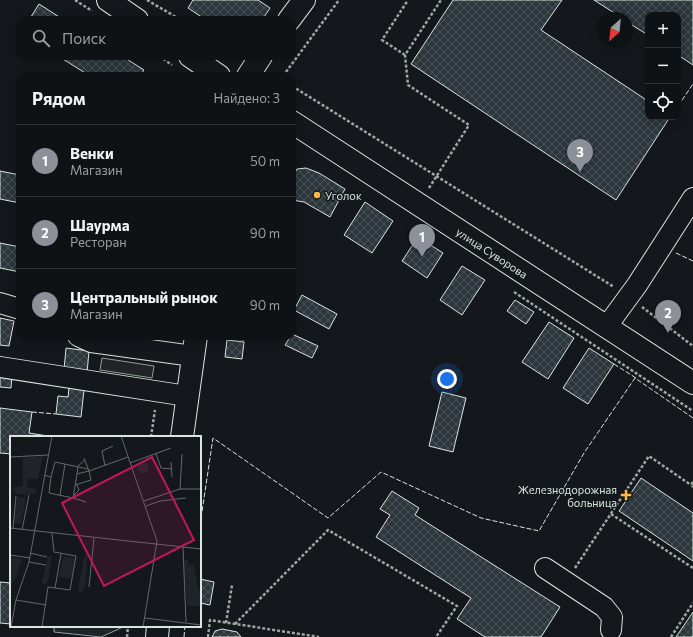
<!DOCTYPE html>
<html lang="ru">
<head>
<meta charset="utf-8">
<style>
	body { margin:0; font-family:Commissioner,sans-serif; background:#181b1e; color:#f1f3f6 }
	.controls { position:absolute; right:12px; top:12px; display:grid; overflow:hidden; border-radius:8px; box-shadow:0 2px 10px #0003 }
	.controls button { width:36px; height:36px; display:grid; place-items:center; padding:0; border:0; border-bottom:1px solid #2f3234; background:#0f1215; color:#f1f3f6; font:20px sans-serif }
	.compass { position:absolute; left:597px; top:12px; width:36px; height:36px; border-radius:50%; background:#0f1215; box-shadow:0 2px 10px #0003; rotate:207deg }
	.you { position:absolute; left:447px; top:379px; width:14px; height:14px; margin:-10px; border:3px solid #fff; border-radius:50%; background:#1a73e8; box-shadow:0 0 0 6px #1a73e833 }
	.badge { display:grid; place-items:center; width:26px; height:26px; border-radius:50%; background:#8c9099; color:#fff; font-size:13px; font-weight:700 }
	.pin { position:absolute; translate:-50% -33px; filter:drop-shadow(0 1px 2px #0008) }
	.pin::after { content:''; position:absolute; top:21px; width:14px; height:12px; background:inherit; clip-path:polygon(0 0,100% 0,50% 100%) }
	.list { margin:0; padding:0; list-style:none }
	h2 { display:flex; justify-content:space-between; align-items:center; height:52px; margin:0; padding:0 16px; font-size:17px }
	h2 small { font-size:13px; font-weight:400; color:#9b9ea0 }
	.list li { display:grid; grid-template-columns:26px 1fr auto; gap:12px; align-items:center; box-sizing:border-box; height:72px; padding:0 16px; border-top:1px solid #2f3234 }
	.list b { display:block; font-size:15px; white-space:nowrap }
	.list p { margin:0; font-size:13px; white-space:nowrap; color:#9b9ea0 }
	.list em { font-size:13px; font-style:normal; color:#9b9ea0 }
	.icon { flex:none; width:22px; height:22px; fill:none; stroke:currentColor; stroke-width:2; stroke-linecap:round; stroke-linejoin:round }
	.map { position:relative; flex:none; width:693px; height:637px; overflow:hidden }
	.search { position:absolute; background:#0f1215; box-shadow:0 2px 10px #0003; left:16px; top:16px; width:280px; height:44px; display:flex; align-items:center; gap:10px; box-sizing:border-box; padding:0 14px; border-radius:12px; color:#9b9ea0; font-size:15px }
	.panel { position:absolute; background:#0f1215; box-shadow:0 2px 10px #0003; left:16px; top:72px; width:280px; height:268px; border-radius:12px }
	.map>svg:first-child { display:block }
	.green { fill:#202428; stroke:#939e99 }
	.building { fill:url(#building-cross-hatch); stroke:#d8e6dc }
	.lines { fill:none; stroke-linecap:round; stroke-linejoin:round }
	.minor-casing { stroke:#d8e6dc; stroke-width:22 }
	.major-casing { stroke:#d8e6dc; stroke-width:24 }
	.path { stroke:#9da8a2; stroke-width:2.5; stroke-dasharray:3 2; stroke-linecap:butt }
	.minor { stroke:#14181c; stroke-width:20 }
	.major { stroke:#14181c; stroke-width:22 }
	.fence { stroke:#d8e6dc; stroke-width:1; stroke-dasharray:5 2; stroke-linecap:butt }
	.poi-dot { fill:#ffb74d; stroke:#14181c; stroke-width:1.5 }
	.labels { text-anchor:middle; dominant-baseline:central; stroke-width:3; stroke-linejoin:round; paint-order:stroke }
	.poi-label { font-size:11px; fill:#d8e6dc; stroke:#14181c; text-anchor:start }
	.street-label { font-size:11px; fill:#d8e6dc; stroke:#14181c }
	.inset-road { fill:none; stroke:#626a69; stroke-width:1 }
	.view { fill:#c2185b; fill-opacity:0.15; stroke:#c2185b; stroke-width:2 }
	.inset-edge { fill:none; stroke:#d8e6dc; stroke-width:2 }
</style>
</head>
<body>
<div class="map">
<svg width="693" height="637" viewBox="0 0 693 637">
	<defs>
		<pattern id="building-cross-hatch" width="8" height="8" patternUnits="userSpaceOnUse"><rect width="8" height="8" fill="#2c363c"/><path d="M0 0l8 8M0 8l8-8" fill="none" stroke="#4a5358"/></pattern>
	</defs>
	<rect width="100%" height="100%" fill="#14181c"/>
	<!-- green -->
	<path class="green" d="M102 358 154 366 152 378 100 370Z
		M54 626H121V628L101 637 54 632Z"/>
	<!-- building -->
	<path class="building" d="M193 0H258L270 8 262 20H206L188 8Z
		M453 0H562L541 30 648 101V117H670L616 200 411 64Z
		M594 0H693V65L678 55V15H648V35L627 22V18H622Z
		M39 4 64 20H29Z
		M58 56H122L144 70 140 76H90Z
		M306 168 319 173 345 189 330 217 304 202 292 200V179L297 169Z
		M0 171 20 175V203L0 199Z
		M365 202 393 221 372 253 344 235Z
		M418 237 443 253 427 278 402 261Z
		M0 243 20 247V272L0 268Z
		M462 266 485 280 462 315 440 300Z
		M302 295 337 314 329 329 294 310Z
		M515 300 534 312 526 324 507 311Z
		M0 318 14 321 9 346 0 345Z
		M549 322 574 338 548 379 522 362Z
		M292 334 318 346 312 358 285 345Z
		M228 336H245L244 340 228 338Z
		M227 340 244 342 242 359 225 357Z
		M66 348 89 351 87 373 64 370Z
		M589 348 614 364 588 404 563 388Z
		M0 374 12 375 11 388 0 387Z
		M69 388 84 390 81 417 56 414 58 396 68 397Z
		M442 392 466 398 453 452 429 446Z
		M0 408 32 412 29 433 54 437H11V454L0 453Z
		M641 478 693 513V561L619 511Z
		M392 491 419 508 415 515 560 607 541 637H485L457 619 471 598 376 537 390 515 380 509Z
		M200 579 214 582 210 605 200 603Z
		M0 582 11 583V624L0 623Z
		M693 612V637H676Z
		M222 629 237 632 241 637H212L215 631Z"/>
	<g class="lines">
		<defs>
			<path id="minor" d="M0 303 20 309
				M607 326 637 285 693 198
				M78 336 91 342 193 356
				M0 367 187 396
				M545 568 604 607 612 617 611 630"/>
			<g id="major">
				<path d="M108 0 137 20"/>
				<path d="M289 20 304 0"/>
				<path d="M190 56 219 76"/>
				<path d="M248 76 261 56"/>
				<path id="s1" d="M292 122 693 383"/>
				<path d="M182 437 196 336"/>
				<path d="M157 637 158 626"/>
			</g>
		</defs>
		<!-- minor casing -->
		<use href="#minor" class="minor-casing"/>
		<!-- major casing -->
		<use href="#major" class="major-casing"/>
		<!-- path -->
		<path class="path" d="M75 0 92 11
			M147 0 181 20
			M405 55 382 40 408 0
			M159 56 172 65
			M283 76 339 0
			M292 86 614 287
			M429 188 469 125 408 85 405 55 441 0
			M514 292 693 411
			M642 307 693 346
			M151 437 155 410
			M693 482 691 485 693 487
			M611 514 693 568
			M575 568 649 456 691 485
			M226 623 232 585
			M235 624 328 530 457 606 436 637
			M127 637 128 626
			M208 637 210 620 319 637
			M671 637 693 603"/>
		<!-- minor -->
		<use href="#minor" class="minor"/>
		<!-- major -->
		<use href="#major" class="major"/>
		<!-- fence -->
		<path class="fence" d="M678 106 693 84
			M676 253 693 261
			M614 364 636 378
			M32 412 56 414
			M200 525 213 438 328 518 381 472 481 518 539 531 584 453 635 378 693 418
			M184 637 185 626"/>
	</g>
	<!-- markers -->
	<g class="poi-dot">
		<circle cx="317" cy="195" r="4"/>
		<path d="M624 489h4v4h4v4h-4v4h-4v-4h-4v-4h4z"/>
	</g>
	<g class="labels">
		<!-- poi labels -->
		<g class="poi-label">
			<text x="325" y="195">Уголок</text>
			<text x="617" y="489" text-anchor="end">Железнодорожная<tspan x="617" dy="13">больница</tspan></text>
		</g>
		<!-- street labels -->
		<g class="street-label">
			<text stroke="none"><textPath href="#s1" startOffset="239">улица Суворова</textPath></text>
		</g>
	</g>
	<!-- overview -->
	<g transform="translate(10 436)">
		<rect width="191" height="191" fill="#14181c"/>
		<path d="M33 20 28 43H18L17 51 27 53 26 57 16 59 4 57 3 51 13 50V22ZM127.5 32a5.5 5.5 0 1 1 11 0a5.5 5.5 0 1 1-11 0ZM7 61 16 62 11 88 4 87ZM54 120 65 122 61 143 48 141ZM0 121 12 123 6 142 0 149ZM174 124H178L179 129H184L188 153 191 156V170H177Z" fill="#202428"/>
		<path d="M31 22 30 33 26 41 18 33V28L24 31 28 23ZM13 62 14 67 9 69 12 77 9 87 6 85 7 73 10 63ZM78 117 75 151 71 158 68 153 74 122ZM42 120 38 145 34 149 32 146 38 121ZM60 122 62 136 59 140H54L52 137 58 133 55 124Z" fill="#202428"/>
		<path class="inset-road" d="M111 0 147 105 133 191M146 18 151 32 162 33M0 21 38 19M74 22 79 35 118 21M161 26 162 41M120 27 161 12M95 30 92 15 103 10M67 38 68 30 75 24M34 39 41 41 39 57 63 62 67 38 79 35 81 44 65 49M41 41 45 26 78 33M170 53 172 18M50 59 55 28M64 59 69 54 67 49M63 62 76 66M134 65 170 53H191M136 70 150 65 176 62M0 92 173 111 176 186M3 93 6 60M12 94 19 59M173 111 191 113M20 117 37 121M0 119 20 122M19 126 36 129M79 151 84 102M45 152 51 118M6 164 36 169M135 182 191 189M1 191 6 164 19 126 42 0M32 191 38 151 60 154 66 120 44 116 42 97"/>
		<path class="view" d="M142 21 184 104 94 150 52 67Z"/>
		<rect width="191" height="191" class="inset-edge"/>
	</g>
</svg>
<div class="controls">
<button>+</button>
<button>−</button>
<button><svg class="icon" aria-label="locate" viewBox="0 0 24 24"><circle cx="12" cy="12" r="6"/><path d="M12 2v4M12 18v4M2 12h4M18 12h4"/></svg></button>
</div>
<svg class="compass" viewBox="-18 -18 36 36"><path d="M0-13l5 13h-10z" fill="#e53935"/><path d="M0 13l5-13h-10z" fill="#9b9ea0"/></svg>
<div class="you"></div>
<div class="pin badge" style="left:422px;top:257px">1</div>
<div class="pin badge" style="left:668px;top:333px">2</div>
<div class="pin badge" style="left:580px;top:172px">3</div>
<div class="search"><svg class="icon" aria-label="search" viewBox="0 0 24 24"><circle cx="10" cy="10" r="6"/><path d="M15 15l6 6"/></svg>Поиск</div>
<section class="panel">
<h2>Рядом<small>Найдено: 3</small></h2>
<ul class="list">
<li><span class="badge">1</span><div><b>Венки</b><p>Магазин</p></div><em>50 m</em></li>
<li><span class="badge">2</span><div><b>Шаурма</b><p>Ресторан</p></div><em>90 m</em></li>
<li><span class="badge">3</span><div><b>Центральный рынок</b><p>Магазин</p></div><em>90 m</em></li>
</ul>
</section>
</div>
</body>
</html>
